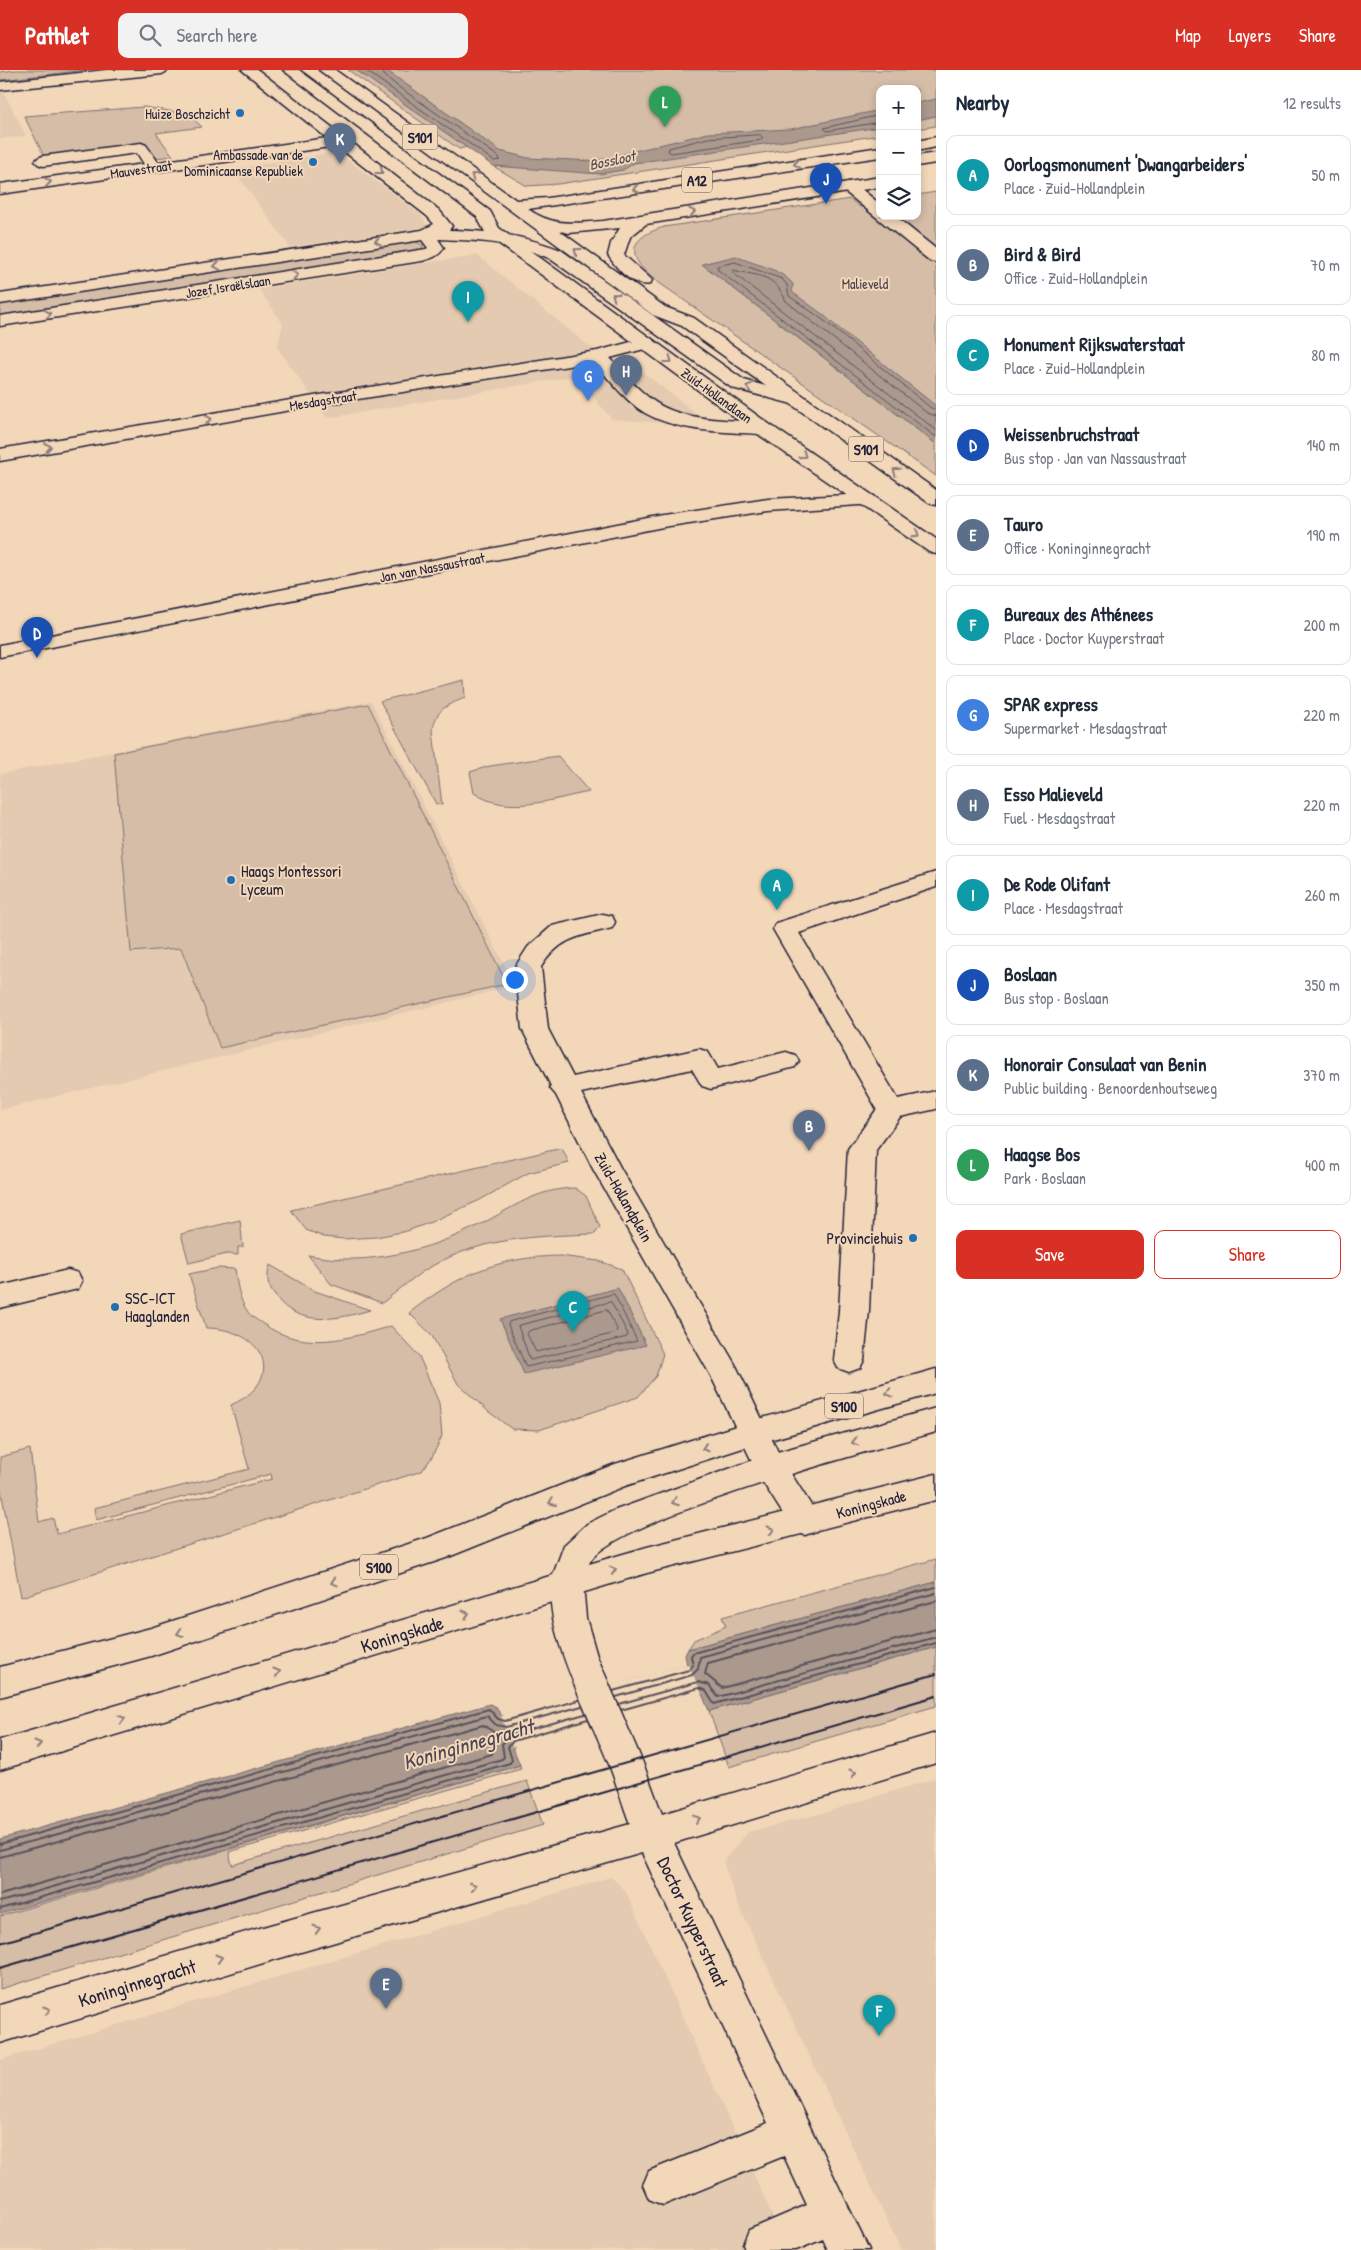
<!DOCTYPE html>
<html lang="en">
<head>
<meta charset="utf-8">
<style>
	body { margin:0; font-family:"Patrick Hand",sans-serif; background:#f2f2f3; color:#1f2937 }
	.controls { position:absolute; right:15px; top:15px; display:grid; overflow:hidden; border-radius:10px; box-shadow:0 2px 8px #0003 }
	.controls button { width:45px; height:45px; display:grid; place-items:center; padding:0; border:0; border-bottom:1px solid #e0e1e3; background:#fff; color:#1f2937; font:25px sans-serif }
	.you { position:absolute; left:514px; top:909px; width:18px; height:18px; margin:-12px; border:4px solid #fff; border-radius:50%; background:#1a73e8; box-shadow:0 0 0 8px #1a73e833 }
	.badge { display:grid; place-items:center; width:32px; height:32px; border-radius:50%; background:#d93025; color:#fff; font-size:16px; font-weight:700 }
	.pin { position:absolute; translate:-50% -41px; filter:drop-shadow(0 1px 2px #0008) }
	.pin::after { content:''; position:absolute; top:26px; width:18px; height:15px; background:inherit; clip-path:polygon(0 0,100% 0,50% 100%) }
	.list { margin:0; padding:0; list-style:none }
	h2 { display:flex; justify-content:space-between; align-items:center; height:65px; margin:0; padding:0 20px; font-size:21px }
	h2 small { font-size:16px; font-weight:400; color:#747a83 }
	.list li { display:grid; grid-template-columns:32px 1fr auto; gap:15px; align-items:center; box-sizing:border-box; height:80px; margin:0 10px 10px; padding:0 10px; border:1px solid #e0e1e3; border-radius:10px }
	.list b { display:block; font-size:19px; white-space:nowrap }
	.list p { margin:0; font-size:16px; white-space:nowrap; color:#747a83 }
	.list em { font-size:16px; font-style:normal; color:#747a83 }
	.actions { display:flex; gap:10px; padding:15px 20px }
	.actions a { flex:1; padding:11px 0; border:1px solid #d93025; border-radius:10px; text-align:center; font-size:18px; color:#d93025 }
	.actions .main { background:#d93025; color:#fff }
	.icon { flex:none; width:28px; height:28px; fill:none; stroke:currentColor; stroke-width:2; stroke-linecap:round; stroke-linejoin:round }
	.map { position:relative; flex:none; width:936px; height:2180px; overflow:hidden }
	header { display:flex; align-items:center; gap:30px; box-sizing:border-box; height:70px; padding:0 25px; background:#d93025; color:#fff }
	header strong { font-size:24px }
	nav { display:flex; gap:28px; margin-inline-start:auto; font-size:18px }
	.search { width:350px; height:45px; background:#f2f2f3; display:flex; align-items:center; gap:12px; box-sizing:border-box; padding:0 18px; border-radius:10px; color:#747a83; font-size:19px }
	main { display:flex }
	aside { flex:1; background:#fff }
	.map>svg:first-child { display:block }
	.built { fill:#e3cab0 }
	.green { fill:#d5bda7; stroke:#7c7071 }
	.water { fill:#ab998e; stroke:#74696d }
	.pier { fill:#f3d7b9 }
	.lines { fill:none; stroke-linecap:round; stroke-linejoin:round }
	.shore-far1 { stroke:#59525c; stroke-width:1 }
	.shore { stroke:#59525c; stroke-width:2 }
	.minor-casing { stroke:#22223b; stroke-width:3 }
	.major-casing { stroke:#22223b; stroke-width:3 }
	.minor { fill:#f3d7b9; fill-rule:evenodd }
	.major { fill:#f3d7b9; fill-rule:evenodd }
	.tram { stroke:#22223b; stroke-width:2 }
	.oneway { stroke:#8a7c7a }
	.poi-dot { fill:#1f6fb2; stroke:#f3d7b9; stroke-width:2 }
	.labels { text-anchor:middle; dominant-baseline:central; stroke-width:4; stroke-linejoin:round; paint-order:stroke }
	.far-poi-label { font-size:14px; fill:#22223b; stroke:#f3d7b9; text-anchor:end }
	.far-street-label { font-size:14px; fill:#22223b; stroke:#f3d7b9 }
	.far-park-label { font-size:14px; fill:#464151; stroke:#f3d7b9 }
	.shield { fill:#f3d7b9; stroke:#615861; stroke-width:1 }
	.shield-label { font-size:15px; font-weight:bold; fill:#22223b }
	.far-water-label { font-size:15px; font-style:italic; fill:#4b4654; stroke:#f3d7b9 }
	.poi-label { font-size:16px; fill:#22223b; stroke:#f3d7b9; text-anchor:start }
	.street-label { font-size:16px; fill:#22223b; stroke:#f3d7b9 }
	.near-street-label { font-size:19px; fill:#22223b; stroke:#f3d7b9 }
	.near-water-label { font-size:21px; font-style:italic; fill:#4b4654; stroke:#f3d7b9 }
</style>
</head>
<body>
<header>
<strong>Pathlet</strong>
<div class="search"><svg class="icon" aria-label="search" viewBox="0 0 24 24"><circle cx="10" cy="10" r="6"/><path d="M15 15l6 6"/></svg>Search here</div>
<nav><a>Map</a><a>Layers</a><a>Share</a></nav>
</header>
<main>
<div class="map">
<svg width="936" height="2180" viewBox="0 0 936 2180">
	<rect width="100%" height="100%" fill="#f3d7b9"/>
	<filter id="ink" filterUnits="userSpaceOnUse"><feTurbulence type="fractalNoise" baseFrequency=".02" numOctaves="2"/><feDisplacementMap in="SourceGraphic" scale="10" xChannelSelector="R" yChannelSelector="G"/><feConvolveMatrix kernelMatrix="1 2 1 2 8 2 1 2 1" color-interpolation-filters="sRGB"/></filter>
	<g filter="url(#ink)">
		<!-- built -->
		<path class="built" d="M0 21H3L26 66 0 69Z
			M337 82 420 144 428 157 290 177 233 99Z
			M477 185 590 277 641 301 714 357 612 349 575 306 327 348 277 277 283 254 259 219Z
			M371 631 515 916 0 1040V704Z
			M936 1708V2180H901L736 1830 723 1791 748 1762 823 1743Z
			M611 1807 625 1820 788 2180H0V1990Z"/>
		<!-- green -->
		<path class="green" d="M16 0H86L0 10V2Z
			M348 0H356L467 77 459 79Z
			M375 0H936V56L917 59V19H880V65L558 114 527 116 493 96H500Z
			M144 37 188 44 202 57 156 63 173 86 156 88 144 73 44 86 24 46Z
			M936 122V353L721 190 702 194 936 374V406L655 210C626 187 627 168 664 157L850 129 860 137 875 135 873 133 880 132V146H917V125Z
			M414 171 423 175 422 181 0 248V233Z
			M464 610 465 628C447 635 435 639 433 661L442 735 436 734 380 631Z
			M368 634 507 914 220 978 181 878 131 882 114 683Z
			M558 686 589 722C552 729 508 746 474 723L470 702 490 696Z
			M562 1078 569 1093 528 1103 480 1130 431 1152 407 1161 376 1167 344 1169 324 1167 306 1160 291 1140Z
			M575 1118 586 1126 600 1157 595 1164C538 1166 483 1167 432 1196 414 1206 398 1221 382 1233L331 1214 308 1185C367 1197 428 1181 481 1154 514 1137 536 1119 575 1118Z
			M240 1150 243 1177H238V1185L227 1184 189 1193 181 1164Z
			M560 1186 599 1191 622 1199 663 1284 656 1306 638 1327 539 1360 512 1359 489 1342 458 1314 431 1264 409 1243C458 1205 496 1187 560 1186Z
			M270 1195 315 1221 370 1240C339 1249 299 1258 276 1227 267 1216 266 1208 270 1195Z
			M218 1198 235 1199C237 1214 239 1230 248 1242 251 1247 259 1251 263 1254 304 1282 348 1269 391 1256L419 1286 439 1333 442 1366 432 1387 422 1401 21 1527 0 1415V1387L30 1379 39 1452 53 1448 57 1464 272 1409 271 1404 96 1450 94 1438 249 1399 231 1335C289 1309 263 1258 206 1258L189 1204Z
			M936 1489V1512L688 1579 694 1570 726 1556 722 1547Z
			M936 1577V1636L729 1697 709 1641Z
			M520 1695 521 1699 229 1782 232 1795 527 1711 543 1755 0 1919V1846Z"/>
		<!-- water -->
		<path class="water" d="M356 0H386L500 81 528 88 595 91 708 63 791 59 880 40V57L634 93 623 100 600 104 493 96Z
			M936 29V46L917 50V33Z
			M736 186C756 196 777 196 793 214L792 222 825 246 831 252 936 336V374L702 194Z
			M618 1218 646 1275 524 1304 500 1249Z
			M936 1512V1577L709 1641 702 1624 699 1623 515 1675 513 1678 520 1695 0 1844V1769L490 1634 495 1636 501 1645 505 1646 687 1595 685 1585 688 1579Z"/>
		<!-- pier -->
		<path class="pier" d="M688 1594 702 1624 512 1677 501 1646Z"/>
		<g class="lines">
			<!-- shore-far1 -->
			<path class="shore-far1" d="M365 0 494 91 500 90 499 87 396 15 384 5 383 0
				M880 45 824 58 827 61 880 52
				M760 65 763 68 761 70 671 83 668 81 669 78 708 68Z
				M936 339 931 338 822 249 789 226 787 215 782 209 735 192 717 196 718 200 936 367
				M936 346 927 343 786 231C773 203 761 207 733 200V203L936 360
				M614 1224 637 1271 526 1297 508 1255 509 1252Z
				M611 1232 628 1264 627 1267 530 1290 518 1256Z
				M607 1240 617 1259 616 1263 536 1282 527 1264 529 1261Z"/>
			<!-- shore -->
			<path class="shore" d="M936 1531 708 1593 705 1604 722 1618 936 1559
				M613 1621 689 1600 693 1595 691 1586 693 1583 936 1517
				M616 1627 692 1605 698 1599 700 1587 936 1523
				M619 1634 698 1612 709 1615 718 1627 936 1567
				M621 1640 699 1618 706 1621 714 1634 936 1573
				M0 1774 489 1639 498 1649 505 1651 579 1630
				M0 1780 487 1646 496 1655 506 1657 582 1636
				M0 1787 483 1655 498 1665 492 1684 0 1825
				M0 1832 502 1689 504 1687 502 1674 510 1665 585 1644
				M0 1839 510 1693 512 1690 508 1677 513 1671 588 1649"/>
			<defs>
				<path id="minor" d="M106 0H169L162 4 0 20V12Z
					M242 0H258L439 140 452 156 449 160C493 161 520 165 561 180L744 310 802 326 805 330 802 334 796 335 732 318 549 188C506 171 483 171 438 169L444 178C438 187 432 188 422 191L0 256V246L426 179 428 178 422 170 0 234V224L422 160 434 154 427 146 337 76 0 124V114L144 94 137 83 43 96 38 94 35 91 38 88 43 86 141 73 146 75 158 92 327 68Z
					M936 67V77L917 81V71Z
					M849 112 855 114 880 134V146H895L936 179V192L930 191 843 120 841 117 843 114Z
					M646 268 652 269 655 273 652 277 610 288C650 333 661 345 723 350 738 351 754 350 769 354L771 358 769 362 762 364C725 362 678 362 645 343 625 331 609 309 594 292L320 335 0 391V379L320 325 597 281Z
					M867 424 874 426 877 430 874 434 768 441 663 457 0 587V575L663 445 768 429Z
					M936 802V817L799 863 898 1029 936 1021V1039L900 1047 876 1080 869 1241 864 1290 860 1298 849 1302 838 1298 834 1290 839 1241 848 1079 877 1039 773 859 776 853Z
					M603 844 612 846 615 852 612 858C580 866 560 867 541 897L548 959 573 1007 699 979 708 982 718 999 786 982 795 985 799 991 795 997 711 1019 702 1016 692 999 581 1023 621 1099 736 1296 781 1388 816 1443 821 1452 816 1461 805 1465 794 1461 759 1406 711 1306 593 1099 556 1025 550 1018 551 1016 522 959 515 897 528 877 552 856Z
					M68 1200 78 1203 82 1211 78 1219 0 1238V1216Z
					M567 1500 579 1504 583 1514 586 1548 597 1586 643 1693 662 1744 936 1663V1693L674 1773 869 2180H828L823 2169 796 2180H745L743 2174 749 2160 807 2135 784 2086 663 2135 649 2129 643 2115 649 2101 768 2053 642 1783 270 1891 0 1973V1935L270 1855 630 1754C622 1733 616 1712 608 1692 591 1649 535 1546 555 1504Z"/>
				<path id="major" d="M283 0H299L490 141 499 158 769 354 936 469V484L929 482 755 362 486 164 477 147Z
					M319 0H335L516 130 548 128 880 77V87L528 139C553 157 574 153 603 151L880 107V117L646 154 630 167 624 185 652 210 650 214C633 218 616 198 608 185L611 173 620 158 569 163 560 161 665 237 694 248 936 420V435L929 433 682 256 653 245Z
					M936 83V93L917 96V86Z
					M936 1299V1323L752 1375 625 1416 446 1488 151 1586 0 1627V1597L151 1558 427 1468 615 1394 752 1351Z
					M936 1338V1362C884 1377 602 1452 589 1494L647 1477 936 1404V1430L647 1503 0 1700V1670L553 1505 564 1475 587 1454 613 1441 770 1384Z"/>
			</defs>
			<!-- minor casing -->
			<use href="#minor" class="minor-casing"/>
			<!-- major casing -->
			<use href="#major" class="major-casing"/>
			<!-- minor -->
			<use href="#minor" class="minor"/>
			<!-- major -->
			<use href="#major" class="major"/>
			<!-- tram -->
			<path class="tram" d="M0 1873 936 1604
				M0 1898 936 1626"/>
		</g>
		<!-- one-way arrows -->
		<defs><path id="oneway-chevron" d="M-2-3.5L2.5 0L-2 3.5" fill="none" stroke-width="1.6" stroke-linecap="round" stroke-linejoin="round" transform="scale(1.25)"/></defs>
		<g class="oneway">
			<use href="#oneway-chevron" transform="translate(797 94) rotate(171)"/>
			<use href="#oneway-chevron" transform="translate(380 101) rotate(38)"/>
			<use href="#oneway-chevron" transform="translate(474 106) rotate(-144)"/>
			<use href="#oneway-chevron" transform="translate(48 112) rotate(-8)"/>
			<use href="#oneway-chevron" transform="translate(636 119) rotate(171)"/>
			<use href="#oneway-chevron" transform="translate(692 142) rotate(-9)"/>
			<use href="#oneway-chevron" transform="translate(378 171) rotate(171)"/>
			<use href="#oneway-chevron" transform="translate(577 181) rotate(-144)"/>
			<use href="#oneway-chevron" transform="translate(217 196) rotate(171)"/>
			<use href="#oneway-chevron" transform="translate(295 205) rotate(-9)"/>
			<use href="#oneway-chevron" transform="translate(615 226) rotate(-144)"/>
			<use href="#oneway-chevron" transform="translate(48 244) rotate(-9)"/>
			<use href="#oneway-chevron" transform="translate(669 290) rotate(36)"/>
			<use href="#oneway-chevron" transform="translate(749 317) rotate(-165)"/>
			<use href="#oneway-chevron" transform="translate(208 349) rotate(-10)"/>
			<use href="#oneway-chevron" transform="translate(48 377) rotate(-10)"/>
			<use href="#oneway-chevron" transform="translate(803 385) rotate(35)"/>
			<use href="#oneway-chevron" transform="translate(896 401) rotate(-145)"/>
			<use href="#oneway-chevron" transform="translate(916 464) rotate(35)"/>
			<use href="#oneway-chevron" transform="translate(889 1323) rotate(165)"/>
			<use href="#oneway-chevron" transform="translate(855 1372) rotate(165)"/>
			<use href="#oneway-chevron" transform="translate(705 1378) rotate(162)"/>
			<use href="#oneway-chevron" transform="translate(552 1432) rotate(158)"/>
			<use href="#oneway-chevron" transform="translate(675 1432) rotate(160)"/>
			<use href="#oneway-chevron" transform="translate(771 1460) rotate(-14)"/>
			<use href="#oneway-chevron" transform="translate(613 1500) rotate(-17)"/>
			<use href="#oneway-chevron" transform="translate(334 1512) rotate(162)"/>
			<use href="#oneway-chevron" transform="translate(466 1544) rotate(-17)"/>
			<use href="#oneway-chevron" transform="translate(180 1563) rotate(162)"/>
			<use href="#oneway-chevron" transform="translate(277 1602) rotate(-17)"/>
			<use href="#oneway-chevron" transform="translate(122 1649) rotate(-17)"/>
			<use href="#oneway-chevron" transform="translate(38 1674) rotate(-16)"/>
			<use href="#oneway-chevron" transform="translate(853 1703) rotate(-16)"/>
			<use href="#oneway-chevron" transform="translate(697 1749) rotate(-18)"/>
			<use href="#oneway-chevron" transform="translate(473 1816) rotate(-16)"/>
			<use href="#oneway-chevron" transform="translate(317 1859) rotate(-16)"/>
			<use href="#oneway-chevron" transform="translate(219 1888) rotate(-17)"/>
			<use href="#oneway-chevron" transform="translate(47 1940) rotate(-17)"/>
		</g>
	</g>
	<!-- markers -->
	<g class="poi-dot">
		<circle cx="240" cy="43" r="5"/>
		<circle cx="313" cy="92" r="5"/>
		<circle cx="231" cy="810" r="5"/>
		<circle cx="913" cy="1168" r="5"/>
		<circle cx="115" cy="1237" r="5"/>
	</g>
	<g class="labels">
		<!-- far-poi labels -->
		<g class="far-poi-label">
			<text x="230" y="43">Huize Boschzicht</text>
			<text x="303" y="84">Ambassade van de<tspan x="303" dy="16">Dominicaanse Republiek</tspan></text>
		</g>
		<!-- far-street labels -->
		<g class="far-street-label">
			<text transform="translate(141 99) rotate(-8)">Mauvestraat</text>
			<text transform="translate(228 216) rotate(-9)">Jozef Israëlslaan</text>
			<text transform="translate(717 325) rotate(36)">Zuid-Hollandlaan</text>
			<text transform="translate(323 330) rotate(-9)">Mesdagstraat</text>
			<text transform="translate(432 497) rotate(-11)">Jan van Nassaustraat</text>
		</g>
		<!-- far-park labels -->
		<g class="far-park-label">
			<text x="865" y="213">Malieveld</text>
		</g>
		<!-- shield labels -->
		<g class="shield">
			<rect x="402.5" y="54.5" width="35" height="25" rx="4"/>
			<rect x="682" y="97.5" width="30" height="25" rx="4"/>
			<rect x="848.5" y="366.5" width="35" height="25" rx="4"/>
			<rect x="825" y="1323.5" width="38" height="25" rx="4"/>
			<rect x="360" y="1484.5" width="38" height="25" rx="4"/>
		</g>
		<g class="shield-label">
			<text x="420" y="67">S101</text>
			<text x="697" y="110">A12</text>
			<text x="866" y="379">S101</text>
			<text x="844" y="1336">S100</text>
			<text x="379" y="1497">S100</text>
		</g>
		<!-- far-water labels -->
		<g class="far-water-label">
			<text transform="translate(612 90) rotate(-12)">Bossloot</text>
		</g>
		<!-- poi labels -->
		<g class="poi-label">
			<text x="241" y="801">Haags Montessori<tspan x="241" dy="18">Lyceum</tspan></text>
			<text x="903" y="1168" text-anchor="end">Provinciehuis</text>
			<text x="125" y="1228">SSC-ICT<tspan x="125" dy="18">Haaglanden</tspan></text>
		</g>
		<!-- street labels -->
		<g class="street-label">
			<text transform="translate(624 1127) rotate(60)">Zuid-Hollandplein</text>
			<text transform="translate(871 1434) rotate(-15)">Koningskade</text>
		</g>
		<!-- near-street labels -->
		<g class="near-street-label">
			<text transform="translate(402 1564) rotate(-17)">Koningskade</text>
			<text transform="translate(693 1852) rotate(65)">Doctor Kuyperstraat</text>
			<text transform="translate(137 1913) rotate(-17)">Koninginnegracht</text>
		</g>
		<!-- near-water labels -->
		<g class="near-water-label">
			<text transform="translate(468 1674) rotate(-16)">Koninginnegracht</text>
		</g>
	</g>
</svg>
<div class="controls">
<button>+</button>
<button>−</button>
<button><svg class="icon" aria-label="layers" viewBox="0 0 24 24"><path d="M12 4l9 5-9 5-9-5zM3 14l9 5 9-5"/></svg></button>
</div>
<div class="you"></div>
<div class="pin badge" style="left:777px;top:840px;background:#0f9aa8">A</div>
<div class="pin badge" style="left:809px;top:1081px;background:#5c6f8a">B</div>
<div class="pin badge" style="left:573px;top:1262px;background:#0f9aa8">C</div>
<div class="pin badge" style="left:37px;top:588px;background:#1a4fb4">D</div>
<div class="pin badge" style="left:386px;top:1939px;background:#5c6f8a">E</div>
<div class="pin badge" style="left:879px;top:1966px;background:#0f9aa8">F</div>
<div class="pin badge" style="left:588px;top:331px;background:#3f7fe0">G</div>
<div class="pin badge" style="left:626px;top:326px;background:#5c6f8a">H</div>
<div class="pin badge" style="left:468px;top:252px;background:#0f9aa8">I</div>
<div class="pin badge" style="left:826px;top:134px;background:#1a4fb4">J</div>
<div class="pin badge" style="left:340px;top:94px;background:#5c6f8a">K</div>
<div class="pin badge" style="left:665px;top:57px;background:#2e9e5b">L</div>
</div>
<aside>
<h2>Nearby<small>12 results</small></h2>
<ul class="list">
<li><span class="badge" style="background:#0f9aa8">A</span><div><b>Oorlogsmonument 'Dwangarbeiders'</b><p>Place · Zuid-Hollandplein</p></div><em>50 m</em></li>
<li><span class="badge" style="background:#5c6f8a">B</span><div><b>Bird &amp; Bird</b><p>Office · Zuid-Hollandplein</p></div><em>70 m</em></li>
<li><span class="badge" style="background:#0f9aa8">C</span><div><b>Monument Rijkswaterstaat</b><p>Place · Zuid-Hollandplein</p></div><em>80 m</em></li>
<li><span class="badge" style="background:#1a4fb4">D</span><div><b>Weissenbruchstraat</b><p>Bus stop · Jan van Nassaustraat</p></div><em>140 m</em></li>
<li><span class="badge" style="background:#5c6f8a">E</span><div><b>Tauro</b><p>Office · Koninginnegracht</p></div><em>190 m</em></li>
<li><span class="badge" style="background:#0f9aa8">F</span><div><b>Bureaux des Athénees</b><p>Place · Doctor Kuyperstraat</p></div><em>200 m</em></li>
<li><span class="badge" style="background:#3f7fe0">G</span><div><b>SPAR express</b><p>Supermarket · Mesdagstraat</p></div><em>220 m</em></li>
<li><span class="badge" style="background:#5c6f8a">H</span><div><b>Esso Malieveld</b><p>Fuel · Mesdagstraat</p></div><em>220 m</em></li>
<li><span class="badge" style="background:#0f9aa8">I</span><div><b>De Rode Olifant</b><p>Place · Mesdagstraat</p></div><em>260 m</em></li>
<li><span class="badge" style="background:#1a4fb4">J</span><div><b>Boslaan</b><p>Bus stop · Boslaan</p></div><em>350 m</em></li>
<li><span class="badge" style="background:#5c6f8a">K</span><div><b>Honorair Consulaat van Benin</b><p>Public building · Benoordenhoutseweg</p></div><em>370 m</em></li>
<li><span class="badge" style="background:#2e9e5b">L</span><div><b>Haagse Bos</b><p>Park · Boslaan</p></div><em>400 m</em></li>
</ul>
<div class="actions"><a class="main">Save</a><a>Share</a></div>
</aside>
</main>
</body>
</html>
